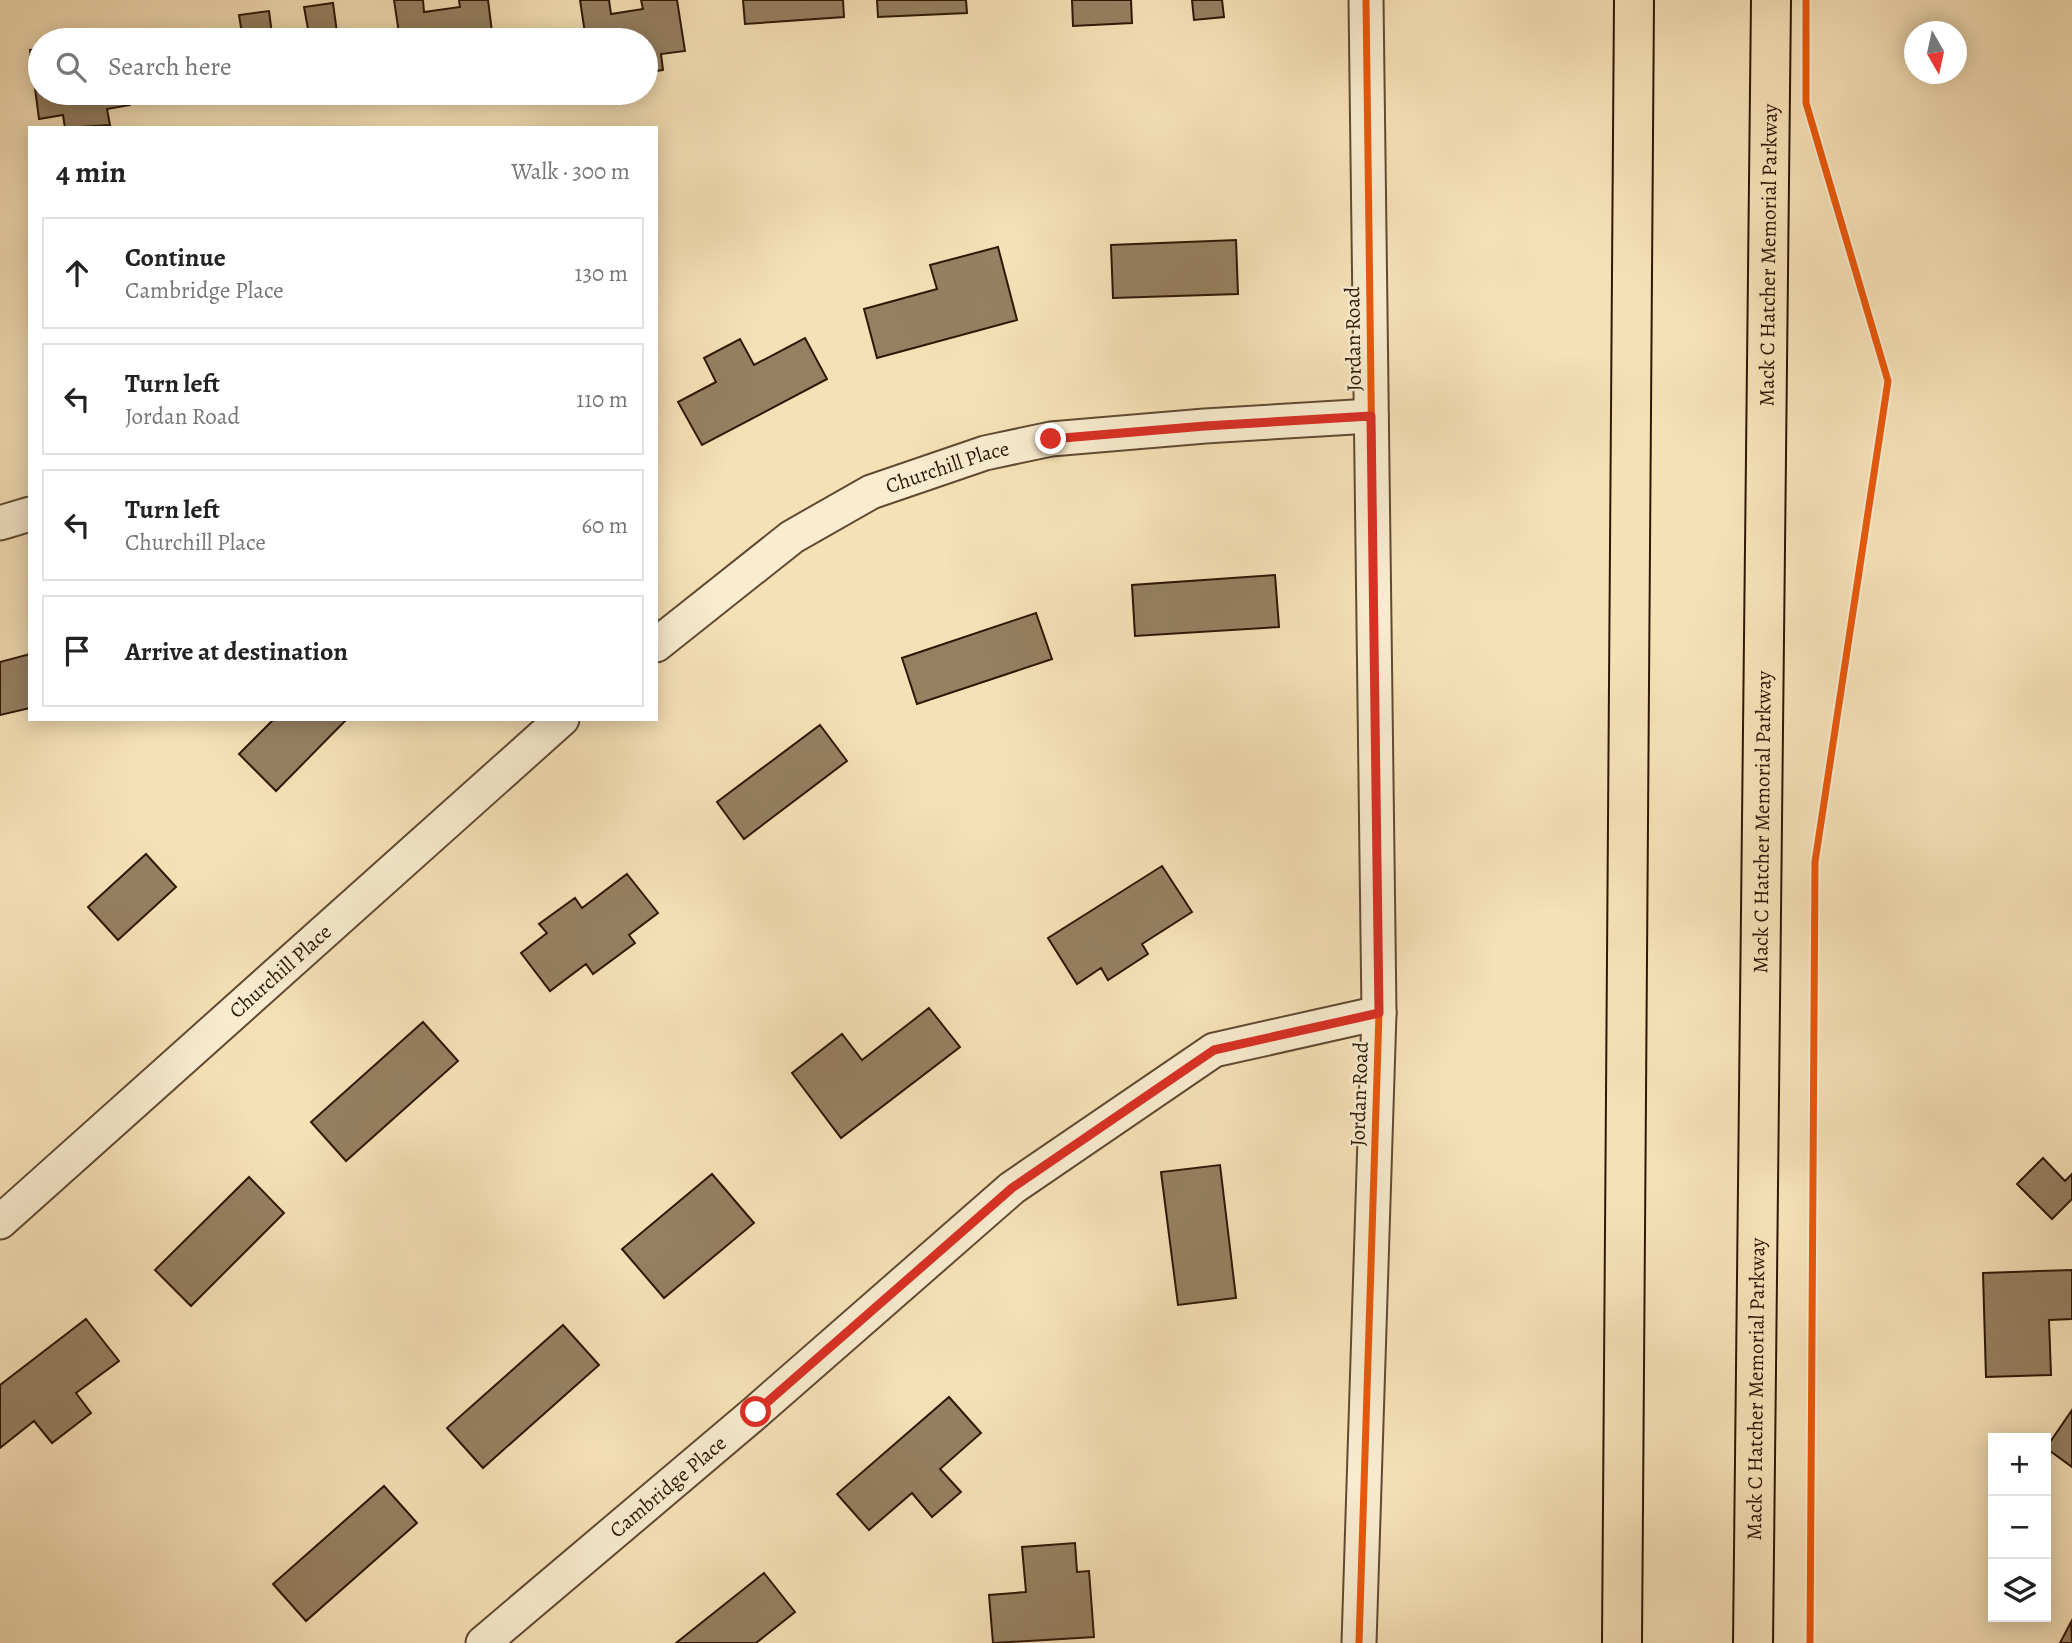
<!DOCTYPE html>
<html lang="en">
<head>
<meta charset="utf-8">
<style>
	body { margin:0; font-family:Alegreya,serif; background:#f6f6f6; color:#222 }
	.controls { position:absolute; right:21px; bottom:21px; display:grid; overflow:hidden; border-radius:0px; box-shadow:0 4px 18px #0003 }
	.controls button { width:63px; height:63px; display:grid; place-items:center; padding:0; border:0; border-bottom:2px solid #e0e0e0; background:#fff; color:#222; font:35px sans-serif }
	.compass { position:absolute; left:1904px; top:21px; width:63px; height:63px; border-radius:50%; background:#fff; box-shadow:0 4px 18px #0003; rotate:171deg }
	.stop { position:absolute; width:21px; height:21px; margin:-16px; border:5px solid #d93025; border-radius:50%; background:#fff }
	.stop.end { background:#d93025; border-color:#fff; box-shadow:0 2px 7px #0008 }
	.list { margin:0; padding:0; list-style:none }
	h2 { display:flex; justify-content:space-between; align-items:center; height:91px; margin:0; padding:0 28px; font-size:30px }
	h2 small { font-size:23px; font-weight:400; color:#767676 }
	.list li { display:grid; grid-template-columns:46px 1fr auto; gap:21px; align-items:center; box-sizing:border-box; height:112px; margin:0 14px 14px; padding:0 14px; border:2px solid #e0e0e0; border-radius:0px }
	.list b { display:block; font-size:26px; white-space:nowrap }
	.list p { margin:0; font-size:23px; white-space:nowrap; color:#767676 }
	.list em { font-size:23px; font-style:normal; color:#767676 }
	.icon { flex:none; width:38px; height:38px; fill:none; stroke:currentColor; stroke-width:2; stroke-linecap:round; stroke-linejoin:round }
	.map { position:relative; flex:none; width:2072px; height:1643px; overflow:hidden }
	.search { position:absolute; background:#fff; box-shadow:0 4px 18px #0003; left:28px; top:28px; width:630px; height:77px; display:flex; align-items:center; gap:18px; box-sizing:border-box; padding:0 24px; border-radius:38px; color:#767676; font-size:26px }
	.panel { position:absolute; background:#fff; box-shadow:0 4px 18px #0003; left:28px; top:126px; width:630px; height:595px; border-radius:0px }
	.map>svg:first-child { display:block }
	.building { fill:#968062; stroke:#2f1705; stroke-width:2 }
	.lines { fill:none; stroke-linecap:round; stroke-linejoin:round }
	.minor-casing { stroke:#614a32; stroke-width:37 }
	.trunk-casing { stroke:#2f1705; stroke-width:42 }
	.minor { stroke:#f9ecd0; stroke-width:33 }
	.trunk { stroke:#f6e1b7; stroke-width:38 }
	.cycleway-casing { stroke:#f9ecd0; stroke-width:11 }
	.cycleway { stroke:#e8590c; stroke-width:7 }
	.route { stroke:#d93025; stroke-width:9 }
	.labels { text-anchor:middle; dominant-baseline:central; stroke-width:5; stroke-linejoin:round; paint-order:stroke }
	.street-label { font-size:21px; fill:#2f1705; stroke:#f9ecd0 }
</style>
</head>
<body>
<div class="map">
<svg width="2072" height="1643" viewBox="0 0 2072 1643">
	<rect width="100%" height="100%" fill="#f6e1b7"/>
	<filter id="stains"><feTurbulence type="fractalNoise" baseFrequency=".00286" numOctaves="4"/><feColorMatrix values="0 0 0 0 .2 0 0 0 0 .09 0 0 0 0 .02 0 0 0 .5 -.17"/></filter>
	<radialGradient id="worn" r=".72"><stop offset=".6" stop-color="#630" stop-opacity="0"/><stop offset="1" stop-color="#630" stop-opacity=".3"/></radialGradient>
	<!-- building -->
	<path class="building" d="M394 0H423L424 12 460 7 459 0H488L493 40H400Z
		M580 0H609L611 14 643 9 641 0H677L685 51 661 54 663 70 646 73V40H586Z
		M743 0H843L844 17 745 24Z
		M877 0H966L967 13 878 17Z
		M1072 0H1131L1132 23 1073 26Z
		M1192 0H1222L1224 17 1194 20Z
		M333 3 338 40H243L239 15 269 11 272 34 308 29 304 7Z
		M120 36V40H91Z
		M40 49V93H128L130 105 107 109 110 125 65 128 63 115 39 119 30 50Z
		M274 93H323V94L276 101Z
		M1236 240 1238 294 1113 298 1111 245Z
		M998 247 1017 320 877 358 864 309 937 289 930 265Z
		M805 338 827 379 702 445 678 402 716 382 704 358 740 339 754 365Z
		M1275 575 1279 627 1135 636 1132 585Z
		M1036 613 1052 659 917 704 902 658Z
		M30 654V708L0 715V662Z
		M274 719H347L276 791 239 754Z
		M820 725 847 761 744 839 717 802Z
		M146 854 176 887 118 940 88 907Z
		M1162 866 1192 912 1142 944 1148 954 1108 980 1101 968 1077 984 1048 938Z
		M627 874 658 913 629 935 635 943 593 974 586 964 550 991 521 953 547 933 539 924 575 898 582 908Z
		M929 1008 960 1047 841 1138 792 1073 842 1034 862 1060Z
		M423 1022 458 1061 346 1161 311 1122Z
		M2043 1158 2065 1181 2072 1174V1199L2052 1219 2017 1184Z
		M1220 1165 1236 1298 1178 1305 1161 1172Z
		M712 1174 754 1223 664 1298 622 1249Z
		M249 1177 284 1213 191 1306 155 1270Z
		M2072 1270V1319L2049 1320 2051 1375 1986 1377 1983 1273Z
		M86 1319 119 1361 76 1393 91 1413 52 1443 34 1421 0 1448V1385Z
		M563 1325 599 1365 483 1468 447 1428Z
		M949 1397 981 1433 940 1469 961 1492 932 1517 912 1493 869 1530 837 1494Z
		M2072 1410V1467L2046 1448Z
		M384 1486 417 1523 306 1621 273 1584Z
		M1075 1543 1077 1572 1089 1571 1094 1637 993 1643 989 1595 1026 1592 1022 1547Z
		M764 1573 795 1612 756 1643H676Z
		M2071 1622 2072 1643H2060Z"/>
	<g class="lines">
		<defs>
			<g id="minor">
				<path d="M0 523 30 514"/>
				<path id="s1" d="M656 645 792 537 871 492 985 453 1051 439 1205 426 1371 416"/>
				<path id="s2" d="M0 1222 562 719"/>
				<path id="s3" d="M483 1643 756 1412 1012 1188 1214 1050 1379 1013"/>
				<path d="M1359 1643 1379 1013 1366 0"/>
			</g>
			<g id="trunk">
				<path d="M1622 1643 1634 0"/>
				<path id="s4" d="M1753 1643 1771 0"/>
			</g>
		</defs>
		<!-- minor casing -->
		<use href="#minor" class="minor-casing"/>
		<!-- trunk casing -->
		<use href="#trunk" class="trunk-casing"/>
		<!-- minor -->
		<use href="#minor" class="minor"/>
		<!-- trunk -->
		<use href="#trunk" class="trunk"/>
		<defs>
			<path id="cycleway" d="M1806 0V103L1888 381 1815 862 1810 1643
				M1359 1643 1379 1013 1366 0"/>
		</defs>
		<!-- cycleway casing -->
		<use href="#cycleway" class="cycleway-casing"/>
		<!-- cycleway -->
		<use href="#cycleway" class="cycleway"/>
	</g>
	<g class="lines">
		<!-- route -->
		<path class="route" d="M756 1412 1012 1188 1214 1050 1379 1013 1371 416 1205 426 1051 439"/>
	</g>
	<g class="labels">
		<!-- street labels -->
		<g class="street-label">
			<text stroke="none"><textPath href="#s4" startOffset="1388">Mack C Hatcher Memorial Parkway</textPath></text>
			<text transform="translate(1353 339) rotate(-91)">Jordan Road</text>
			<text stroke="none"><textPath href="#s1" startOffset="345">Churchill Place</textPath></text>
			<text stroke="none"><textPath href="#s4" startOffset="821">Mack C Hatcher Memorial Parkway</textPath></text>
			<text stroke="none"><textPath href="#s2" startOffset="376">Churchill Place</textPath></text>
			<text transform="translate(1359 1094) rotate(-88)">Jordan Road</text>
			<text stroke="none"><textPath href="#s4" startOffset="254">Mack C Hatcher Memorial Parkway</textPath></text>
			<text stroke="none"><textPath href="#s3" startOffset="242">Cambridge Place</textPath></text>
		</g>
	</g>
	<rect width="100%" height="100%" filter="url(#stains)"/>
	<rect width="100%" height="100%" fill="url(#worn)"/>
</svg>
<div class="controls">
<button>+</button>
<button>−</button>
<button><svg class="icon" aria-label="layers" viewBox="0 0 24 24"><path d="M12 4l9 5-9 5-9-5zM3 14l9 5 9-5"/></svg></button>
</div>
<svg class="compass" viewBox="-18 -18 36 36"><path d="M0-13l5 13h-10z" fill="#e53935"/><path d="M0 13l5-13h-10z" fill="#767676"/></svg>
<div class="stop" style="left:756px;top:1412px"></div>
<div class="stop end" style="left:1051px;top:439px"></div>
<div class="search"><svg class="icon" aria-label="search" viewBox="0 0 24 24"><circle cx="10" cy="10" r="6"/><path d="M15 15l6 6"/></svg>Search here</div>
<section class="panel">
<h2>4 min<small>Walk · 300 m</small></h2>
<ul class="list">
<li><svg class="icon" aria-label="ahead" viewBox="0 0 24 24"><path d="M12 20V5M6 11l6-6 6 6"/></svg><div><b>Continue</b><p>Cambridge Place</p></div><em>130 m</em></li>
<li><svg class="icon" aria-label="left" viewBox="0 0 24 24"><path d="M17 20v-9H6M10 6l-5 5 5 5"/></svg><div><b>Turn left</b><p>Jordan Road</p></div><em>110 m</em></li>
<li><svg class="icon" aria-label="left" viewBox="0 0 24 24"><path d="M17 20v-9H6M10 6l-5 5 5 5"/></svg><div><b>Turn left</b><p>Churchill Place</p></div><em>60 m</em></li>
<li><svg class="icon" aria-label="arrive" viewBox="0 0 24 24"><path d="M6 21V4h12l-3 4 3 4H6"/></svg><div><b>Arrive at destination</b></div></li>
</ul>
</section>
</div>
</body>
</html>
